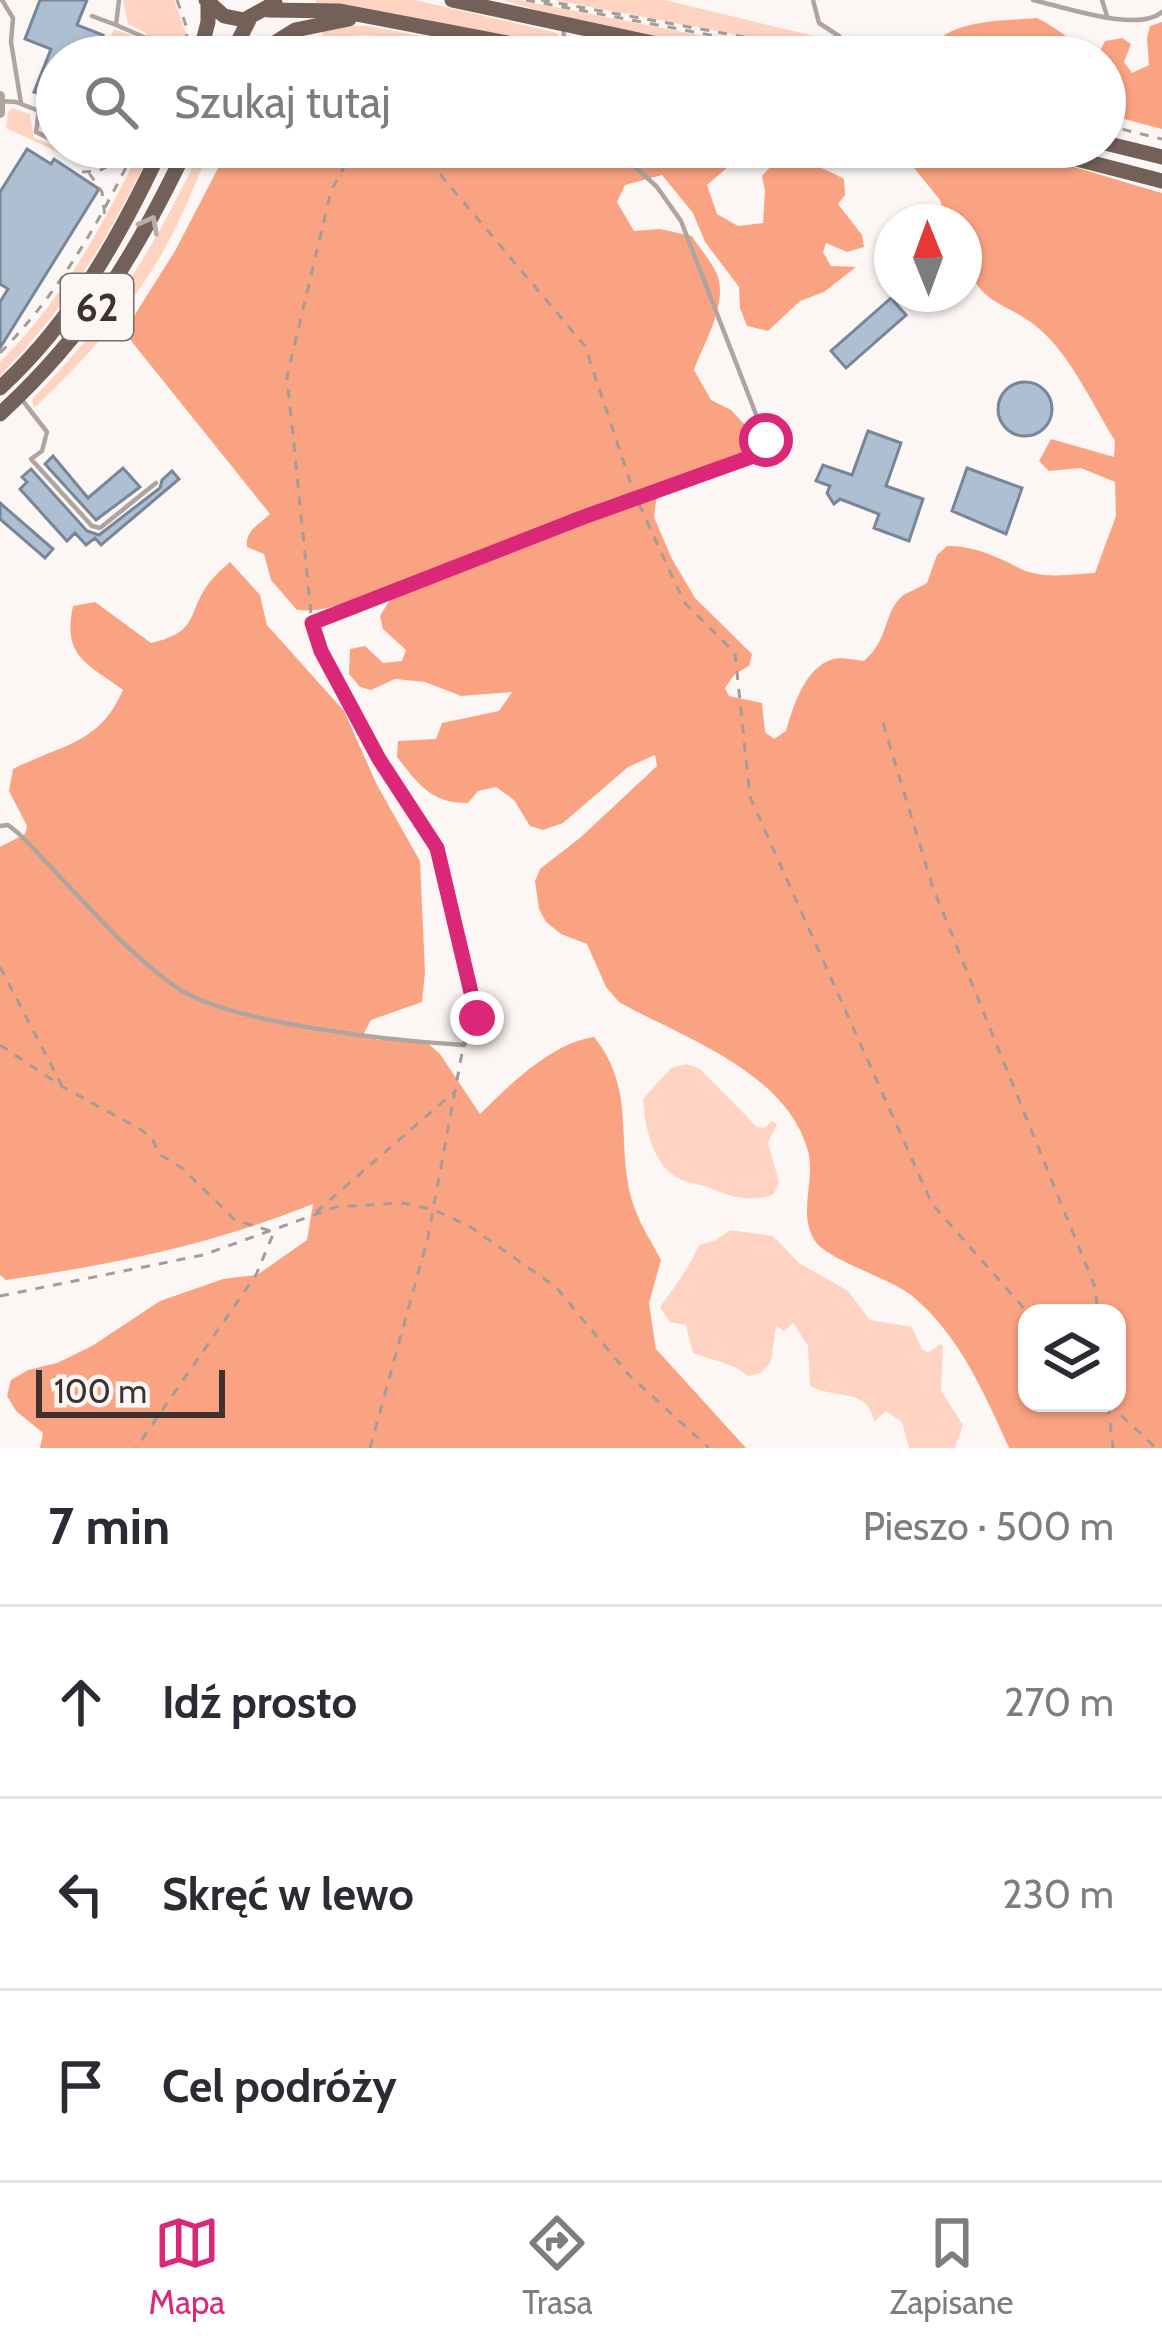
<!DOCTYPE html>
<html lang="pl">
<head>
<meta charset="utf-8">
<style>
	body { margin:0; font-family:Cabin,sans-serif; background:#f2f2f3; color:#2b2b33 }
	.controls { position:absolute; right:36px; bottom:36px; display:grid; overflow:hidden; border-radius:24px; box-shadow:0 3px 9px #0004 }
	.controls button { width:108px; height:108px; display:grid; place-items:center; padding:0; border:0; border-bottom:3px solid #e1e1e2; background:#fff; color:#2b2b33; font:60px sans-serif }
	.compass { position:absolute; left:874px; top:204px; width:108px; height:108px; border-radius:50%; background:#fff; box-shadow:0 3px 9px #0004; rotate:359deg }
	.scale { position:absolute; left:36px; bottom:30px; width:189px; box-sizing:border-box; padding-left:12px; border:6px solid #3d322e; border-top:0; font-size:33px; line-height:42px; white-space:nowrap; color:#3d322e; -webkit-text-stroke:9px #fcf7f5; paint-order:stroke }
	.stop { position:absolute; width:36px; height:36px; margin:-27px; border:9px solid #db2777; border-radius:50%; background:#fff }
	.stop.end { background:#db2777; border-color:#fff; box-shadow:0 3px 12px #0008 }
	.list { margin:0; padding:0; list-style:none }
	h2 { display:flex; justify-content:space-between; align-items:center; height:156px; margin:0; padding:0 48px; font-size:51px }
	h2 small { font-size:39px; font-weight:400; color:#7c7c81 }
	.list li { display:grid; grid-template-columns:78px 1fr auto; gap:36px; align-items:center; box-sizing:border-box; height:192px; padding:0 48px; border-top:3px solid #e1e1e2 }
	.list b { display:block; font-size:45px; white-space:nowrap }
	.list em { font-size:39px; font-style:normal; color:#7c7c81 }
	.icon { flex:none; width:66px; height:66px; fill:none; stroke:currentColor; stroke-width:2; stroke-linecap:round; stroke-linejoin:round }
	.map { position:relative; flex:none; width:1162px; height:1448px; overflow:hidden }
	.search { position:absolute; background:#fff; box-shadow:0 3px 9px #0004; left:36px; right:36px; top:36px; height:132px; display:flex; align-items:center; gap:30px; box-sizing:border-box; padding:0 42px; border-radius:66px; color:#7c7c81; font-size:45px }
	.sheet { height:732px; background:#fff }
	nav { display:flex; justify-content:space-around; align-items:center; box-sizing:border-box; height:168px; border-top:3px solid #e1e1e2; background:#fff; font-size:33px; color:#7c7c81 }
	nav a { display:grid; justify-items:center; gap:6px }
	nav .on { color:#db2777 }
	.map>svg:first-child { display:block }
	.green { fill:#ffd3c2 }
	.forest { fill:#faa382; fill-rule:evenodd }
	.building { fill:#afbfd2; stroke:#778698; stroke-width:3 }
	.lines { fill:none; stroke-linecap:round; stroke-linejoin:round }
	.path { stroke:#a39c99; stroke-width:3; stroke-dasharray:9 9; stroke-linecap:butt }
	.service { stroke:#b0a4a0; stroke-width:4.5 }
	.minor { stroke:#b0a4a0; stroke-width:10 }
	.primary { stroke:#736059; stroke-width:15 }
	.oneway { stroke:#b8aca7 }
	.route { stroke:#db2777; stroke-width:15 }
	.labels { text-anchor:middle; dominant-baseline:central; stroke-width:10; stroke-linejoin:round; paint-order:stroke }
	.shield { fill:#fcf7f5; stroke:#766d6a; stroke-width:3 }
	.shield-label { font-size:39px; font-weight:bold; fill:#3d322e }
</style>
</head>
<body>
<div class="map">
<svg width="1162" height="1448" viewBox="0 0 1162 1448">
	<rect width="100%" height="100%" fill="#fcf7f5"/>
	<!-- green -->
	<path class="green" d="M123 0H174L186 33 176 57H103L114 29 148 41 146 33 128 24Z
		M316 0H415L557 33 563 44 316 3Z
		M504 0H518L812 57C720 57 592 29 504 0Z
		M554 0H665L835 41 834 48 817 50Z
		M341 25 368 26 530 57H468L367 35 325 38 319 28Z
		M12 108 30 114 34 138 97 162 105 147H134L130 154 92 168 6 128 8 112Z
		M141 147H153C108 238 71 302 0 376V362C63 299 103 226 141 147Z
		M202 147H211C195 184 180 223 160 257 126 314 82 363 34 408L32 399C110 322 156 245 202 147Z
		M686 1064 699 1068 757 1127 765 1128 771 1121 777 1124 768 1143 779 1182 774 1194C753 1203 730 1197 710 1188 701 1184 691 1184 682 1180 652 1167 645 1127 643 1099L671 1068Z
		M730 1230 773 1236 799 1263 848 1291 870 1320 912 1327 922 1349 928 1353 940 1344 943 1346 941 1391 963 1425 955 1448H909L902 1422 886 1411 874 1422C869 1387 836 1400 810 1386L808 1346 793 1323 784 1331 776 1326 771 1362 761 1373 748 1376C734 1363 710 1360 693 1353L686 1325 670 1322 660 1307C675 1286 688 1270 699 1245L716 1240Z"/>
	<!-- forest -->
	<path class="forest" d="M1037 18C1060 29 1075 45 1098 55L1105 41 1122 38 1131 44 1124 62 1132 73 1149 65 1147 38 1150 26 1162 22V129L1105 114V57H926C938 19 1004 21 1037 18Z
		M229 147H734L736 160 707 185 717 214 738 226 763 223 765 191 762 176 774 163C802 161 820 165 844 179L845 195 838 204 862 235 864 247 847 252 826 243 823 252 831 266 856 267 824 292 800 301 768 331 747 326 740 308 739 287 705 242 693 213 662 175 625 185 617 202 634 231 660 229 692 236C699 248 714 264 718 277 727 307 703 344 694 370L711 400 731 410 761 442 760 453 749 466 657 494 654 517 672 559 695 598 752 654 749 666 735 674 725 688 729 696 762 703 765 732 774 739 786 731C793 707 805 666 834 659 841 657 855 660 864 661 889 639 883 616 900 598 906 592 920 588 927 583L937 555 947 546C972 545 998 557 1019 568 1041 580 1071 574 1095 573L1116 516 1115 482 1081 468 1049 471 1039 461 1051 439 1114 457 1115 441C1096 410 1079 374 1056 346 1010 289 964 321 964 222H947L940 200 910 163 917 154C999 136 1083 171 1162 193V1448H1009C985 1394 958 1333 911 1295 889 1278 828 1260 815 1241 797 1213 816 1180 808 1151 786 1071 683 1038 619 1002L606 987 587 944 561 934 546 922 539 909 535 881 540 869 581 837 657 766 655 755 628 767 563 823 543 830 530 826 514 800 496 787 478 791 468 803C432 804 418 784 397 757L398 741 436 739 442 723 499 711 512 692 461 696 425 682 395 679 371 690 360 687 349 674 350 649 365 646 383 663 402 661 406 650 383 629 380 616 396 590C360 592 334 614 297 610L271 580 264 554 247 547C245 530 260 524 270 514L124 332 175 251ZM1027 1313H1117V1403H1027Z
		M230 562 260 595 267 625 344 711 377 785 420 861 425 972 422 1002 371 1020 363 1035 379 1040H424L440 1054 480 1114C509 1085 552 1043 594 1037 639 1092 613 1149 635 1209 641 1227 653 1244 661 1260L649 1303 656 1349 746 1448H40L43 1433 16 1411 7 1396 11 1380 28 1370 57 1363 92 1346 160 1301 223 1279 257 1275 307 1240 313 1204C211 1245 114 1264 6 1280L0 1275V847L25 834 27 826 9 791 13 769C62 744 99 745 123 690 87 663 62 657 73 606L95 602 151 643C200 632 186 614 209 583 215 575 223 568 230 562Z"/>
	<!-- building -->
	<path class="building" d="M40 0H87L77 25 103 35 94 57H57V100L34 92 51 49 25 39Z
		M27 149 51 164 54 159 99 189 0 348V302L8 289 0 284V192Z
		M891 298 906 315 846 368 831 351Z
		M998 409a27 27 0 1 1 54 0a27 27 0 1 1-54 0Z
		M868 431 901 443 886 486 923 499 909 541 874 528 879 514 840 499 834 504 827 493 830 486 816 481 823 465 852 475Z
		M53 456 88 498 123 468 140 487 96 520 45 464Z
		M967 468 1022 488 1006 534 952 511Z
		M31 469 87 531 99 535 160 488 162 480 172 471 179 479 101 545 95 538 86 545 75 533 67 541 20 489 27 482 22 477Z
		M0 503 53 549 45 558 0 519Z"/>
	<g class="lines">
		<!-- path -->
		<path class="path" d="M177 0 188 31 179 57
			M526 0 826 57
			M541 0 854 57
			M319 41 342 57
			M1105 125 1162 139
			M417 147 585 346 633 490
			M82 172 99 171 138 150
			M89 173 102 192 105 217
			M0 353C59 293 99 223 136 147
			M639 504 684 602 735 653 750 797 932 1204 1028 1313
			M311 613 287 377 331 191 355 147
			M883 723 933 888 1095 1287 1098 1313
			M0 967 62 1086
			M0 1045 63 1087 140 1129 152 1138 159 1154 182 1168 235 1220 274 1232 256 1275 136 1448
			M316 1212 453 1093
			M0 1296 203 1255 336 1207 402 1203 432 1209 469 1226 556 1287 629 1375 709 1448
			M1108 1403 1156 1448
			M1108 1405 1113 1448
			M370 1448 428 1237 462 1053"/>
		<!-- service -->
		<path class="service" d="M2 0 13 18 11 42 21 103
			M813 0 819 23 839 36
			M1033 0C1064 7 1138 33 1162 12
			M1102 0 1107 16
			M92 16 116 25 119 0
			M116 25 144 37
			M563 28 566 51
			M0 101 16 102 57 118
			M39 111 36 132 57 142
			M70 147 96 157
			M23 401 47 432 42 451 31 459 92 526 100 528 156 483
			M0 826 8 825 18 833C67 881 121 949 176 987 229 1024 396 1041 464 1045L477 1018 473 991 438 847 379 759 321 651 312 623 581 518 775 448 766 440 681 221 657 187 614 147"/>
		<!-- minor -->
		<path class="minor" d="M0 96V113"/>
		<!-- primary -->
		<path class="primary" d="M206 0 224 16 244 20 275 3
			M452 0 718 57
			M268 10 340 11 582 57
			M199 57 208 22V3
			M230 57 249 20
			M252 57 295 30 349 19
			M1105 143 1162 157
			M1030 147 1162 181
			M0 388C73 321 120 236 162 147
			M0 414C89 332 136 254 187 147"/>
	</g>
	<!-- one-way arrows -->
	<defs><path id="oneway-chevron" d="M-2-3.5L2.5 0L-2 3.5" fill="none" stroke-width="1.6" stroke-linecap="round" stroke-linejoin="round" transform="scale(3)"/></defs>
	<use class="oneway" href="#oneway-chevron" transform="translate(150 224) rotate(-62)"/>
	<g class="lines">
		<!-- route -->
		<path class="route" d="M477 1018 437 848 379 759 321 651 312 623 581 518 776 448 766 440"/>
	</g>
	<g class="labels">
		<!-- shield labels -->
		<rect class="shield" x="61" y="274" width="72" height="66" rx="9"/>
		<g class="shield-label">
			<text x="97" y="307">62</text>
		</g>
	</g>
</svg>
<div class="controls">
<button><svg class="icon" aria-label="layers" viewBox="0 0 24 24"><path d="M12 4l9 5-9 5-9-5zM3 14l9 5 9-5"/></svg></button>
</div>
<svg class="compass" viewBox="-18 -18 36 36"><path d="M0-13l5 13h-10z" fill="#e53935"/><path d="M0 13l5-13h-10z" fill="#7c7c81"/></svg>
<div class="scale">100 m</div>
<div class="stop" style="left:766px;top:440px"></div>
<div class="stop end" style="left:477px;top:1018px"></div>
<div class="search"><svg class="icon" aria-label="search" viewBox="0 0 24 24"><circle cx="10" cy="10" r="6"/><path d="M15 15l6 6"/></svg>Szukaj tutaj</div>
</div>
<section class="sheet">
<h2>7 min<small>Pieszo · 500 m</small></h2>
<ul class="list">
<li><svg class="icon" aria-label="ahead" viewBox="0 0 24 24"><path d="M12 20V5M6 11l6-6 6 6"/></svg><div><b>Idź prosto</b></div><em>270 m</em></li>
<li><svg class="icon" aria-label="left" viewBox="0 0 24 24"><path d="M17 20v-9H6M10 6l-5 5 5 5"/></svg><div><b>Skręć w lewo</b></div><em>230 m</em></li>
<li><svg class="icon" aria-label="arrive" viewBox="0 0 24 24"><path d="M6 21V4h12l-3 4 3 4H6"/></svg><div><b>Cel podróży</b></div></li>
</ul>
</section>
<nav>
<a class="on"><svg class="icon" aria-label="map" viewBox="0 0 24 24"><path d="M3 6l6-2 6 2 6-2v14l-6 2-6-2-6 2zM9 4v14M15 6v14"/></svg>Mapa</a>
<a><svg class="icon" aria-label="directions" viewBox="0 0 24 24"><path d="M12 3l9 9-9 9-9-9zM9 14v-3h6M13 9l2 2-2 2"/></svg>Trasa</a>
<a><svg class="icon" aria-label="saved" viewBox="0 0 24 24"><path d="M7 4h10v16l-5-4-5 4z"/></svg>Zapisane</a>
</nav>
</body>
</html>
